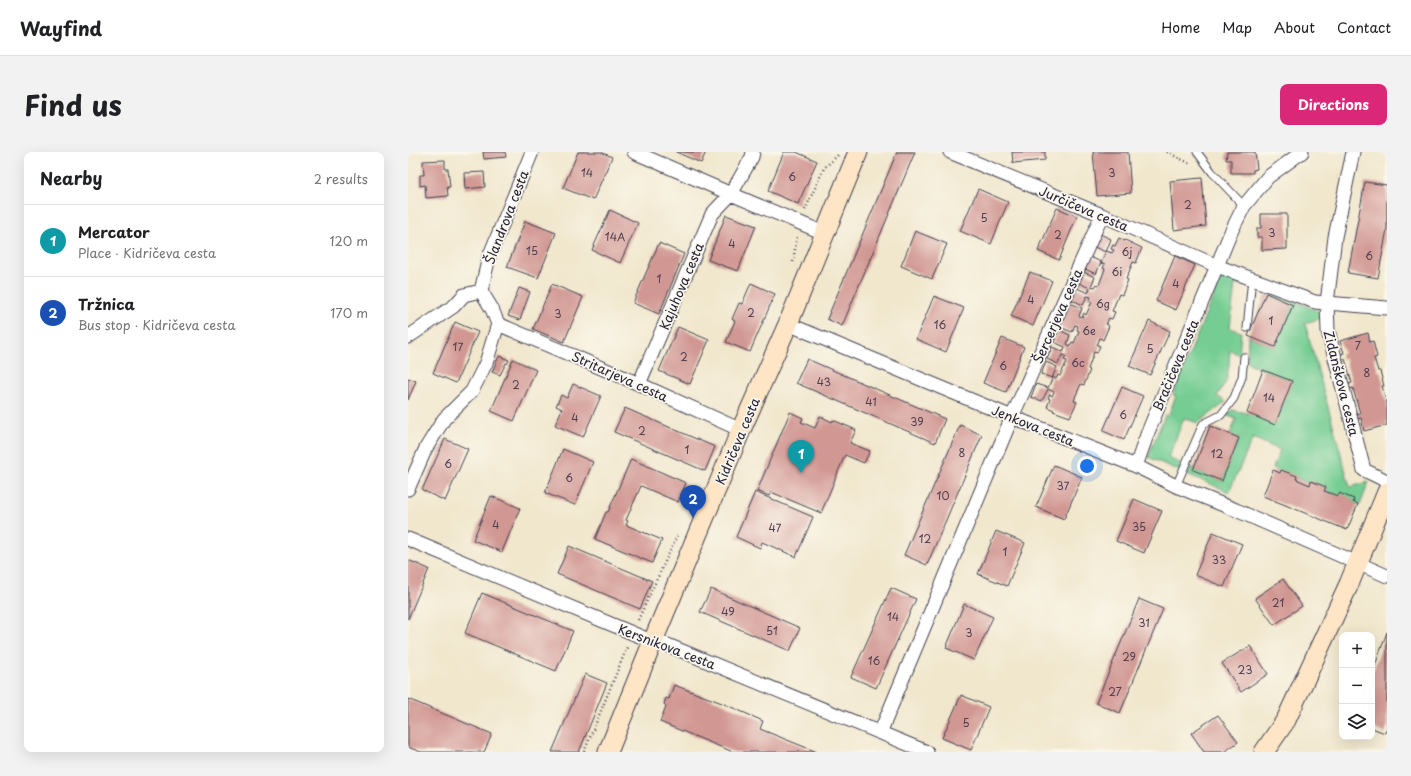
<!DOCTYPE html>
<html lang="en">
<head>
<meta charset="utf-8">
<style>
	body { margin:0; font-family:"Playpen Sans",sans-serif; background:#f2f2f2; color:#202124 }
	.controls { position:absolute; right:12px; bottom:12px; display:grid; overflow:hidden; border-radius:8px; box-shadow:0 4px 16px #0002 }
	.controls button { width:36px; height:36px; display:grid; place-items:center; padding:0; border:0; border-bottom:1px solid #e0e0e0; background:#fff; color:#202124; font:20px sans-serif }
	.you { position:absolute; left:679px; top:314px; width:14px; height:14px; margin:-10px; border:3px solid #fff; border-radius:50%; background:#1a73e8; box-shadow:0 0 0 6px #1a73e833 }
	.badge { display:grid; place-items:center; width:26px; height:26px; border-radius:50%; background:#db2777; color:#fff; font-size:13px; font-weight:700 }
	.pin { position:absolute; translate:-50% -33px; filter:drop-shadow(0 1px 2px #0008) }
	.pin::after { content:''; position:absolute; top:21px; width:14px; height:12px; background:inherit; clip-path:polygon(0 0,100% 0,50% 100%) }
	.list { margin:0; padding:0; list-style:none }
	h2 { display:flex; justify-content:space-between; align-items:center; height:52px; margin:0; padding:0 16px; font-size:17px }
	h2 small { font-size:13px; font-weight:400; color:#757577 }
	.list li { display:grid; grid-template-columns:26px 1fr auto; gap:12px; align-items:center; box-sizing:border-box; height:72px; padding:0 16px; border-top:1px solid #e0e0e0 }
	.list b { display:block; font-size:15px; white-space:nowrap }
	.list p { margin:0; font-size:13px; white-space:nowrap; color:#757577 }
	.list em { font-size:13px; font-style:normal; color:#757577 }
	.icon { flex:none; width:22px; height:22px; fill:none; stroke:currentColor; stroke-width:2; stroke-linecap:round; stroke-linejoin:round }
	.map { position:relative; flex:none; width:979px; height:600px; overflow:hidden; border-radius:8px }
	header { display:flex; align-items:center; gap:24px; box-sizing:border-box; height:56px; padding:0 20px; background:#fff; border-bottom:1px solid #e0e0e0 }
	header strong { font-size:19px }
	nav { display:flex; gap:22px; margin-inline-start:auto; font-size:14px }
	.intro { display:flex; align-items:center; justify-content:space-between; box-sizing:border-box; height:96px; padding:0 24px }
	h1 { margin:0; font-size:28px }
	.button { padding:10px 18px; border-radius:8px; background:#db2777; color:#fff; font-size:14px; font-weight:700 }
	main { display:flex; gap:24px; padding:0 24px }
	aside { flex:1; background:#fff; border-radius:8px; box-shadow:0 4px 16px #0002 }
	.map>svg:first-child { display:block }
	.green { fill:#74cd93; stroke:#4b7867 }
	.building { fill:#d19793 }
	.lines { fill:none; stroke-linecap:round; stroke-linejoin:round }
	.lane-casing { stroke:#414051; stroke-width:9 }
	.street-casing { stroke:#414051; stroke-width:15 }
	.secondary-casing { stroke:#414051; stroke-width:21 }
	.path { stroke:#414051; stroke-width:2.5; stroke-dasharray:1 3; stroke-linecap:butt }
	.lane { stroke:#fff; stroke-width:7 }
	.street { stroke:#fff; stroke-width:13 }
	.secondary { stroke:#fde5c5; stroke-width:19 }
	.labels { text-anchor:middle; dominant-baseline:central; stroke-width:3.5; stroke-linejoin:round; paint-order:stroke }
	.number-label { font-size:11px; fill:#4e3f51 }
	.street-label { font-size:13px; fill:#22223b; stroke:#fbf7ec }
</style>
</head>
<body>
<header>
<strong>Wayfind</strong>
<nav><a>Home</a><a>Map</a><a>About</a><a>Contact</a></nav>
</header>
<div class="intro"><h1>Find us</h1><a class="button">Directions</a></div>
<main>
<aside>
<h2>Nearby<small>2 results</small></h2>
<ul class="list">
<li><span class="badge" style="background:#0f9aa8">1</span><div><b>Mercator</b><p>Place · Kidričeva cesta</p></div><em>120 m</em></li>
<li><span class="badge" style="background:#1a4fb4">2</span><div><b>Tržnica</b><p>Bus stop · Kidričeva cesta</p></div><em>170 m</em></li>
</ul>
</aside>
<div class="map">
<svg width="979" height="600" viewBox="0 0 979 600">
	<rect width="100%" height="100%" fill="#fbf7ec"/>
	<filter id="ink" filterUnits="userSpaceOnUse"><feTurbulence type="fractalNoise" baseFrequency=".025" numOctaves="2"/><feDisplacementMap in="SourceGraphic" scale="8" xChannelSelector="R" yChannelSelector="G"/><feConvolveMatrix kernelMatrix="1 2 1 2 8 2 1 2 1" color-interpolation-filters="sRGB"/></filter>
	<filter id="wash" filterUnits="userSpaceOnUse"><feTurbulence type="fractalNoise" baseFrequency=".012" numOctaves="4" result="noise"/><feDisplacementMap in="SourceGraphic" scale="16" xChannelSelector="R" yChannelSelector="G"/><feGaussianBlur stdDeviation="0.9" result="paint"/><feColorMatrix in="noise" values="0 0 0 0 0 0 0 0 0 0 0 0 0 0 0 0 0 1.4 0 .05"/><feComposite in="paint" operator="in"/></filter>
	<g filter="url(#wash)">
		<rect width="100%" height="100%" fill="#f1e7cd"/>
		<!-- green -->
		<path class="green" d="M821 122 836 128V133L827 132 822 176 833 180 831 203 822 198 821 214 818 230 809 244 818 250 790 271 776 266 760 306 772 311V319L740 305 757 263 760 264 768 244 765 243 810 132 813 124 819 125Z
			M855 136 913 160 914 166 897 171 942 335 961 330 952 353 865 316 872 298 845 286 821 340 779 322 782 315 786 316 785 318 814 329 831 286 822 282 828 267 818 263 824 258 839 261 867 272 884 229 855 218 839 210 840 184 867 195 885 153 854 140Z"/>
		<g id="blocks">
			<!-- building -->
			<path class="building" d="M75 0H97L98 5 76 7Z
				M170 0H193L204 5 185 48 155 36Z
				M268 0H298L293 11Z
				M376 0H388L409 9 390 52 360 39Z
				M489 0H507L434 174 419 167Z
				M604 0H637V8L605 11Z
				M685 0H720L723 41 689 44Z
				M819 0H847L849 17 845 18V21H823V8H818Z
				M37 8V17H40L42 35H39L40 44 18 46 17 33 12 34V23H16L15 9Z
				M76 20 77 35 57 37 56 21Z
				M794 26 798 74 766 78 762 29Z
				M957 30 979 33V77L970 126 940 121Z
				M570 37 600 50 583 92 552 79Z
				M649 56 669 64 651 108 630 99Z
				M202 58 230 71 212 111 184 98Z
				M853 62H879V97L854 98V85H849V76H853Z
				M318 63 348 74 330 119 300 108Z
				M117 69 148 81 130 126 99 115Z
				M507 79 539 92 524 127 493 114Z
				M692 82 703 87 698 100 686 95Z
				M711 86 717 89V88L734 96 728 111 725 110 718 127 720 128 714 143 711 142 704 159 707 160 704 167 701 166 698 172 701 174 695 188 692 186 689 193 692 194 689 201 686 200 680 217 682 218 676 233 673 232 668 243 666 249 669 250 662 265 645 259 646 258 639 255 642 247 640 246 642 242 644 244 646 240 640 237 634 249 623 245 628 232 640 236 645 225 648 227 650 223 652 224 659 209 656 208 658 204 654 203 650 212 639 207 644 195 655 200 657 195 646 190 651 178 662 183 659 192 662 194 664 190 666 191 669 184 671 179 669 178 670 174 667 173 664 180 652 175 662 151 674 156 671 164 674 165 676 161 678 163 684 150 681 149 683 145 679 144 675 153 664 148 669 136 680 141 682 136 671 131 676 120 687 125 683 134 687 135 689 132 691 133 697 117 695 116 697 112 693 111 698 99 704 101 706 98 703 97 705 93 707 94Z
				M251 91 276 102 251 162 225 151Z
				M767 104 787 113 768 158 748 149Z
				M682 105 693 110 688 122 677 117Z
				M622 120 644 129 625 174 603 164Z
				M343 131 367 142 342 200 318 190 327 169 324 167 331 151 334 152Z
				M144 132 175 145 156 190 125 177Z
				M111 136 122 140 112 168 100 164Z
				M858 141 885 153 867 195 840 184Z
				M526 144 556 156 538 200 508 187Z
				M741 169 762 179 742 223 721 214Z
				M47 170 70 180 48 231 25 221Z
				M270 175 301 188 282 232 251 219Z
				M960 181 962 190 965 189 969 205 966 206 970 219H972L976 234H974L978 249H979V273L956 279 953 266 950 267 949 262 952 261 945 236 942 237 941 232 944 231 937 207H934L933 202 936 201 932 189Z
				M594 186 616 195 598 240 575 231Z
				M91 204 101 208 99 212 98 211 92 223 84 220Z
				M105 207 128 218 106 269 83 259Z
				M399 207 537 267 527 291 388 231Z
				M638 210 649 215 644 226 633 222Z
				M855 218 884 229 867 273 839 261Z
				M0 226 8 229 0 248Z
				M165 232 193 244 175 285 147 273 154 257 148 254 153 243 159 246Z
				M714 235 735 244 716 288 695 279Z
				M217 256 307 295 297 319 206 280Z
				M382 260 395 266 393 270 407 276 412 264 424 270 425 268 448 278 442 291 462 299 456 311 437 303 413 361 363 340 361 344 349 339Z
				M552 273 574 283 519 413 496 403Z
				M802 274 831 286 814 329 785 318Z
				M37 287 60 297 37 349 14 338Z
				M155 297 185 310 167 353 137 341Z
				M223 307 278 331 270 350 233 334 218 368 220 369 218 373 254 388 244 411 187 387 198 360H200Z
				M646 313 674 325 656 367 628 355Z
				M865 318 872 321 873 318 889 324 888 327 902 333 903 329 918 335 916 339 930 344 931 341 946 347 945 350 950 352 939 378 855 344Z
				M347 340 405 365 388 405 354 390 352 396 328 385Z
				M83 344 112 356 94 400 65 388Z
				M726 347 754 359 736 401 708 389Z
				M588 379 617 391 599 434 570 422Z
				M805 380 834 392 816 435 787 423Z
				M161 394 244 429 232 457 149 422Z
				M0 408 21 417 0 467Z
				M875 427 894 454 866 473 847 446Z
				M483 436 508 447 468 536 443 525Z
				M303 437 392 476 382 499 292 460Z
				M74 441 165 479 148 519 57 481Z
				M731 447 755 457 712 561 688 551Z
				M556 452 585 465 566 508 538 496Z
				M979 480V576L977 581 964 576V522Z
				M842 494 860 522 833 540 814 511Z
				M177 522 199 531 171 600H144Z
				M266 533 314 551 355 569 352 577 409 600H325L252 570 258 554 256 552 258 546 261 547Z
				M553 543 581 555 563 598 534 586Z
				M0 547 84 582 76 600H13L0 595Z
				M810 563 830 590 816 600H796L783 581Z"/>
		</g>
	</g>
	<g filter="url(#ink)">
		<use href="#blocks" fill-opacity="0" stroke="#414051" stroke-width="1"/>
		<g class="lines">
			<defs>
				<path id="lane" d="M789 0 804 20 836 54
					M839 176 844 126
					M768 334 795 272 813 263 826 246 834 225 836 205"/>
				<path id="street" d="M226 0 323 42 416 81
					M542 0 694 63 809 114 907 150 979 156
					M945 0 927 85 919 151 920 179 956 318 979 329
					M73 139 81 105 124 0
					M90 172 231 232 333 278
					M380 172 604 265 728 314 768 334 828 358 979 424
					M0 185 46 154 56 143 73 139
					M231 232 304 62 323 42 344 5 345 0
					M728 314 740 280 823 80 836 54 860 25 894 0
					M0 337 18 296 36 267 64 239 78 211 90 172 84 157 73 139
					M0 387 236 486 257 492 519 600
					M472 581 604 265 694 63"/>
				<path id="secondary" d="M200 600 245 489 333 278 380 172 450 0
					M856 600 878 568 941 432 979 340"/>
			</defs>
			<!-- lane casing -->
			<use href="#lane" class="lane-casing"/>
			<!-- street casing -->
			<use href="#street" class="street-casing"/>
			<!-- secondary casing -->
			<use href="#secondary" class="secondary-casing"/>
			<!-- path -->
			<path class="path" d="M759 0 783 12
				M397 58 416 16 430 3
				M385 110 389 84
				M230 468 269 384
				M176 600 220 493"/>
			<!-- lane -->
			<use href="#lane" class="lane"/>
			<!-- street -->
			<use href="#street" class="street"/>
			<!-- secondary -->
			<use href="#secondary" class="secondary"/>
		</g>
	</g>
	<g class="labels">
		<!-- number labels -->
		<g class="number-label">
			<text x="179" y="20">14</text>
			<text x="704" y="20">3</text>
			<text x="384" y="24">6</text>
			<text x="780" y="52">2</text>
			<text x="576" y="65">5</text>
			<text x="864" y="80">3</text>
			<text x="650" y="82">2</text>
			<text x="207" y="84">14A</text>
			<text x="324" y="91">4</text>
			<text x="124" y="98">15</text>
			<text x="719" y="99">6j</text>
			<text x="961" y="103">6</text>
			<text x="709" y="119">6i</text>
			<text x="251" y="126">1</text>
			<text x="768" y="131">4</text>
			<text x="623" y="147">4</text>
			<text x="695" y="151">6g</text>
			<text x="343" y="160">2</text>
			<text x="150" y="161">3</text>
			<text x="863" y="168">1</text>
			<text x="532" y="172">16</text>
			<text x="681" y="178">6e</text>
			<text x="950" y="193">7</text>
			<text x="50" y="194">17</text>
			<text x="742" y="196">5</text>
			<text x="276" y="204">2</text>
			<text x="670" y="210">6c</text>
			<text x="595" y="213">6</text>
			<text x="959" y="220">8</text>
			<text x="416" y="229">43</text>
			<text x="108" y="232">2</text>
			<text x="861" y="245">14</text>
			<text x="463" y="249">41</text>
			<text x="715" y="262">6</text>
			<text x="167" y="265">4</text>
			<text x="509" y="269">39</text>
			<text x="234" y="278">2</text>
			<text x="279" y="297">1</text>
			<text x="554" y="300">8</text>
			<text x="809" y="301">12</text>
			<text x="40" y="311">6</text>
			<text x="161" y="325">6</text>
			<text x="655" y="333">37</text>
			<text x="535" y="343">10</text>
			<text x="88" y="372">4</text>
			<text x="731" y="374">35</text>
			<text x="367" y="375">47</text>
			<text x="517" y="386">12</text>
			<text x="597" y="399">1</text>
			<text x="811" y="407">33</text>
			<text x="870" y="450">21</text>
			<text x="320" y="459">49</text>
			<text x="485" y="464">14</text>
			<text x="736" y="470">31</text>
			<text x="364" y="478">51</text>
			<text x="561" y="480">3</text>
			<text x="721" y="504">29</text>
			<text x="466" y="508">16</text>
			<text x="837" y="517">23</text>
			<text x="707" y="539">27</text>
			<text x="558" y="570">5</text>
		</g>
		<!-- street labels -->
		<g class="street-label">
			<text transform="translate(676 56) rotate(23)">Jurčičeva cesta</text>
			<text transform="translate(98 65) rotate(-69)">Šlandrova cesta</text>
			<text transform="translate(273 134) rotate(-67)">Kajuhova cesta</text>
			<text transform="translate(649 164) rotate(-66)">Šercerjeva cesta</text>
			<text transform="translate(767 213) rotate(-67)">Bračičeva cesta</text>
			<text transform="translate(212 224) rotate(24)">Stritarjeva cesta</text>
			<text transform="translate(934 231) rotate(76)">Zidanškova cesta</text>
			<text transform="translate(625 273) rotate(22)">Jenkova cesta</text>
			<text transform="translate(329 289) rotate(-67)">Kidričeva cesta</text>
			<text transform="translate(259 494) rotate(21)">Kersnikova cesta</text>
		</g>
	</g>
</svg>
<div class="controls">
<button>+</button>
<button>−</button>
<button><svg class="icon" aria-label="layers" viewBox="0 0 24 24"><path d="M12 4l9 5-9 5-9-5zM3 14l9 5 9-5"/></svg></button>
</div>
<div class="you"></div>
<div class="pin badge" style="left:393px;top:321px;background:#0f9aa8">1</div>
<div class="pin badge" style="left:285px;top:366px;background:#1a4fb4">2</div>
</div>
</main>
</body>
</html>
